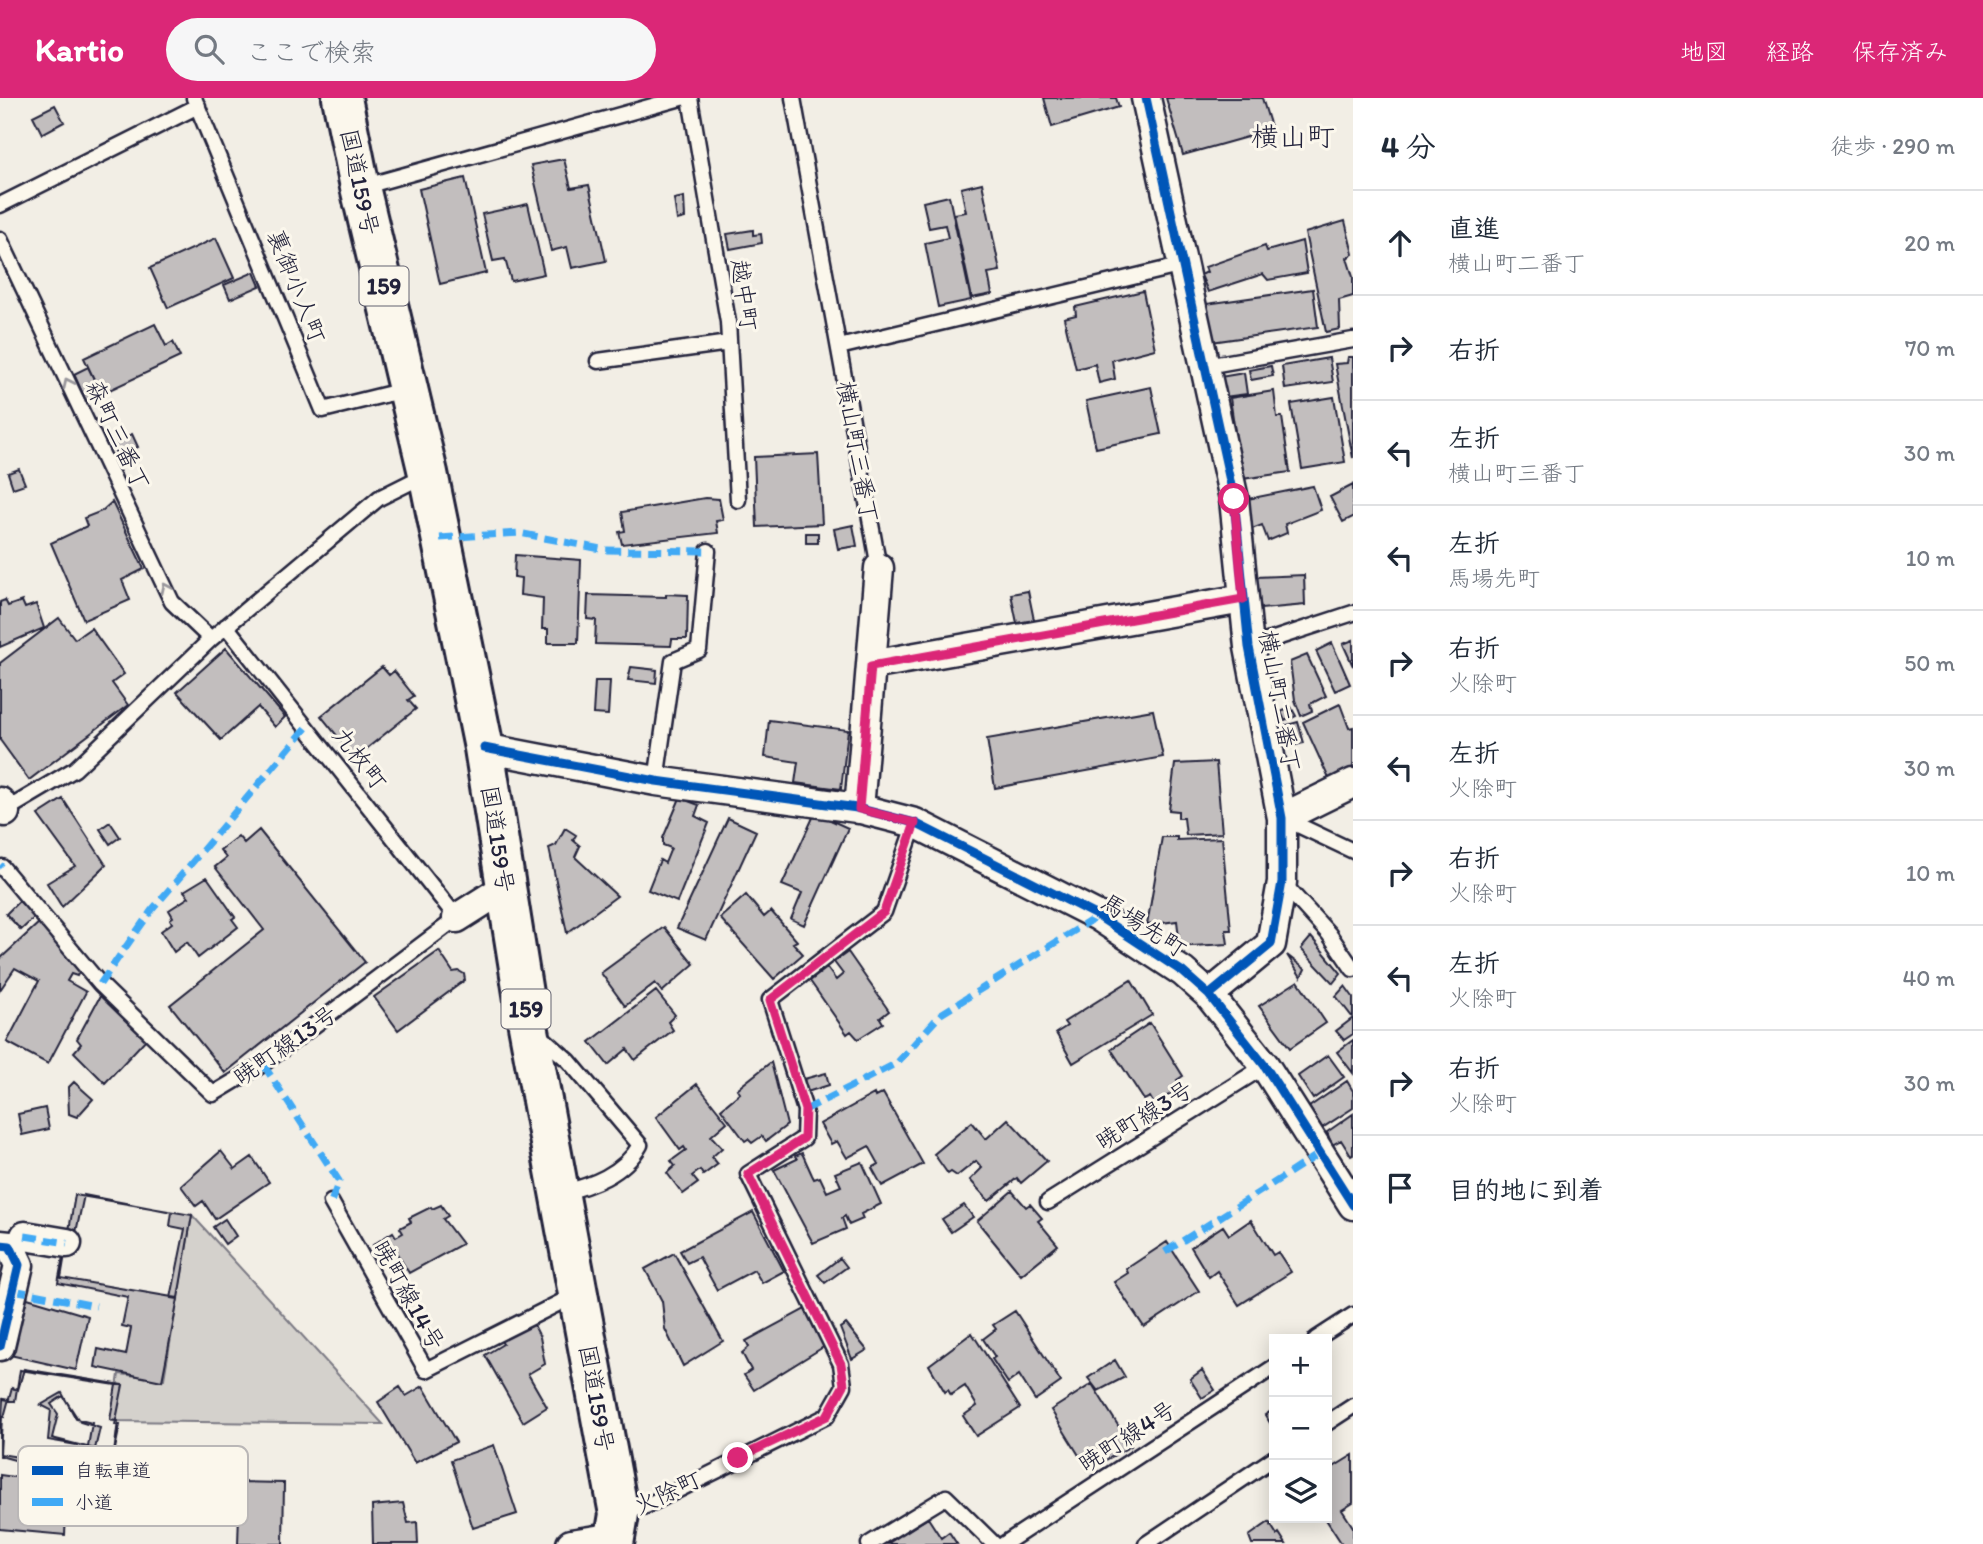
<!DOCTYPE html>
<html lang="ja">
<head>
<meta charset="utf-8">
<style>
	body { margin:0; font-family:Itim,"Klee One",sans-serif; background:#f6f6f7; color:#1f2937 }
	.controls { position:absolute; right:21px; bottom:21px; display:grid; overflow:hidden; border-radius:0px; box-shadow:0 4px 18px #0003 }
	.controls button { width:63px; height:63px; display:grid; place-items:center; padding:0; border:0; border-bottom:2px solid #e0e1e3; background:#fff; color:#1f2937; font:35px sans-serif }
	.stop { position:absolute; width:21px; height:21px; margin:-16px; border:5px solid #db2777; border-radius:50%; background:#fff }
	.stop.end { background:#db2777; border-color:#fff; box-shadow:0 2px 7px #0008 }
	.list { margin:0; padding:0; list-style:none }
	h2 { display:flex; justify-content:space-between; align-items:center; height:91px; margin:0; padding:0 28px; font-size:30px }
	h2 small { font-size:23px; font-weight:400; color:#747a83 }
	.list li { display:grid; grid-template-columns:46px 1fr auto; gap:21px; align-items:center; box-sizing:border-box; height:105px; padding:0 28px; border-top:2px solid #e0e1e3 }
	.list b { display:block; font-size:26px; white-space:nowrap }
	.list p { margin:0; font-size:23px; white-space:nowrap; color:#747a83 }
	.list em { font-size:23px; font-style:normal; color:#747a83 }
	.icon { flex:none; width:38px; height:38px; fill:none; stroke:currentColor; stroke-width:2; stroke-linecap:round; stroke-linejoin:round }
	.map { position:relative; flex:none; width:1353px; height:1446px; overflow:hidden }
	header { display:flex; align-items:center; gap:42px; box-sizing:border-box; height:98px; padding:0 35px; background:#db2777; color:#fff }
	header strong { font-size:33px }
	nav { display:flex; gap:38px; margin-inline-start:auto; font-size:24px }
	.search { width:490px; height:63px; background:#f6f6f7; display:flex; align-items:center; gap:18px; box-sizing:border-box; padding:0 24px; border-radius:38px; color:#747a83; font-size:26px }
	main { display:flex }
	aside { flex:1; background:#fff }
	.map>svg:first-child { display:block }
	.green { fill:#d4d1cc; stroke:#7b7a84; stroke-width:2 }
	.building { fill:#c2bebe; stroke:#22223b; stroke-width:2; fill-rule:evenodd }
	.lines { fill:none; stroke-linecap:round; stroke-linejoin:round }
	.lane-casing { stroke:#22223b; stroke-width:19 }
	.street-casing { stroke:#22223b; stroke-width:33 }
	.highway-casing { stroke:#22223b; stroke-width:44 }
	.lane { stroke:#fbf7ec; stroke-width:14 }
	.street { stroke:#fbf7ec; stroke-width:28 }
	.highway { stroke:#fbf7ec; stroke-width:38 }
	.quiet { stroke:#3fa9f5; stroke-width:7; stroke-dasharray:14 7; stroke-linecap:butt }
	.cycleway-casing { stroke:#fbf7ec; stroke-width:13 }
	.cycleway { stroke:#0057b8; stroke-width:9 }
	.oneway { stroke:#99979c }
	.route { stroke:#db2777; stroke-width:9 }
	.labels { text-anchor:middle; dominant-baseline:central; stroke-width:6; stroke-linejoin:round; paint-order:stroke }
	.shield { fill:#fbf7ec; stroke:#636270; stroke-width:2 }
	.shield-label { font-size:23px; font-weight:bold; fill:#22223b }
	.street-label { font-size:24px; fill:#22223b; stroke:#fbf7ec }
	.quarter-label { font-size:28px; fill:#22223b; stroke:#fbf7ec }
	.key { fill:#fbf7ec; stroke:#bab7b7; stroke-width:2 }
	.key-label { font-size:19px; fill:#22223b }
</style>
</head>
<body>
<header>
<strong>Kartio</strong>
<div class="search"><svg class="icon" aria-label="search" viewBox="0 0 24 24"><circle cx="10" cy="10" r="6"/><path d="M15 15l6 6"/></svg>ここで検索</div>
<nav><a>地図</a><a>経路</a><a>保存済み</a></nav>
</header>
<main>
<div class="map">
<svg width="1353" height="1446" viewBox="0 0 1353 1446">
	<rect width="100%" height="100%" fill="#f2eee5"/>
	<filter id="ink" filterUnits="userSpaceOnUse"><feTurbulence type="fractalNoise" baseFrequency=".0143" numOctaves="2"/><feDisplacementMap in="SourceGraphic" scale="14" xChannelSelector="R" yChannelSelector="G"/><feConvolveMatrix kernelMatrix="1 2 1 2 8 2 1 2 1" color-interpolation-filters="sRGB"/></filter>
	<g filter="url(#ink)">
		<!-- green -->
		<path class="green" d="M192 1117 383 1326 112 1323 119 1276 164 1281Z"/>
		<!-- building -->
		<path class="building" d="M1044 0H1116L1119 9 1052 29Z
			M1166 0H1262L1272 32 1183 57Z
			M55 7 64 24 42 36 33 18Z
			M564 61 571 90 589 87 606 163 572 170 567 149 551 153 531 67Z
			M465 80 486 175 440 186 419 91Z
			M982 85 1000 173 988 175 992 196 972 200 954 116 966 114 961 90Z
			M949 98 971 202 938 209 925 145 948 140 945 127 929 130 923 104Z
			M684 99 685 120 677 122 674 101Z
			M528 106 544 176 511 183 505 161 493 163 482 116Z
			M1345 123 1353 156 1347 160 1353 179V198L1339 202 1340 231 1326 234 1305 135Z
			M753 132V137L761 136 762 145 730 151 727 136Z
			M216 140 234 180 168 210 150 170Z
			M1302 143 1307 175 1268 182 1263 176 1208 194 1201 177 1207 174 1205 169 1265 148 1267 153Z
			M254 174 260 188 230 201 224 187Z
			M1313 191 1318 229 1211 244 1206 206Z
			M1143 193 1155 251 1112 262 1115 281 1099 285 1095 266 1076 271 1064 220 1076 217 1075 209Z
			M155 226 166 248 173 244 180 259 101 296 84 260Z
			M1348 259H1353V360L1335 266 1347 265Z
			M1329 260 1333 284 1285 291 1282 268Z
			M1271 268 1273 278 1251 282 1249 272Z
			M88 269 101 296 86 303 74 276Z
			M1244 275 1247 296 1224 299 1220 279Z
			M1151 289 1161 336 1096 350 1086 303Z
			M1274 293 1277 319H1282L1290 374 1242 381 1230 300Z
			M1334 299 1345 364 1302 371 1291 306Z
			M132 336 138 349 117 358 112 345Z
			M818 356 822 426 757 429 754 359Z
			M19 371 25 386 13 390 8 375Z
			M1353 387V419L1343 424 1330 399Z
			M1313 388 1321 412 1285 426 1287 435 1268 443 1262 427 1252 431 1243 402Z
			M705 400 719 401 723 422 716 423 718 435 622 446 619 434 625 433 622 414Z
			M112 404 144 471 122 482 130 502 84 522 51 445 87 428 84 420 102 413Z
			M853 427 857 448 838 451 834 431Z
			M806 435H818V445H806Z
			M515 457 581 462 578 545H548V531H542L543 500 520 497 521 480 514 479Z
			M1304 477 1305 507 1261 511 1255 479Z
			M1028 493 1034 522 1017 525 1011 496Z
			M666 496 688 497 687 541H672L671 548 595 546 596 522 587 521 588 497 666 499Z
			M5 502 8 508 22 503 25 510 36 506 44 530 0 549V504Z
			M59 520 75 541 91 530 124 576 112 585 128 607 29 682 0 642V565Z
			M1353 542V568L1343 546Z
			M1332 545 1350 586 1335 593 1316 553Z
			M226 550 285 619 275 629 258 609 221 642 177 594Z
			M1307 557 1326 598 1310 606 1312 613 1301 618 1295 602 1290 564Z
			M382 569 389 577 394 573 414 598 408 602 416 611 355 660 321 618Z
			M631 569 657 572 656 585 628 582Z
			M595 583H610L608 617 593 616Z
			M1340 606 1349 630 1353 629V671L1330 683 1303 624Z
			M1291 609 1296 618 1285 623 1281 614Z
			M1153 612 1163 659 995 690 987 641Z
			M769 622 848 632 841 691 795 685 798 664 765 659Z
			M1298 624 1304 645 1290 648 1284 628Z
			M1216 664 1222 735 1186 737 1184 720H1178V713L1169 712 1175 666Z
			M680 700 699 707 695 718 709 725 677 804 648 792 660 762 665 765 671 750 663 747V740Z
			M63 701 106 767 62 809 47 785 75 768 38 717Z
			M815 715 848 730 804 827 791 821 802 795 782 787Z
			M728 720 756 733 706 842 677 830Z
			M110 724 120 739 110 746 100 731Z
			M565 730 576 737 573 742 580 748 575 759 617 798 567 835 549 750 556 747Z
			M259 732 365 864 225 975 170 907 264 832 215 769 226 760 220 752 238 738 244 745Z
			M1162 739H1177V742L1222 740 1231 832H1226L1228 846 1174 849 1173 841 1179 840 1177 823 1147 827Z
			M207 779 235 819 232 821 238 829 198 860 187 844 174 854 161 833 172 825 170 821 173 819 169 812 189 799 184 793Z
			M746 797 764 819 771 813 797 843 793 845 803 856 774 881 720 820Z
			M19 803 35 819 21 832 6 816Z
			M40 824 83 866 77 878 71 876 67 883 86 894 48 966 7 944 39 883 15 870 0 892V861Z
			M664 829 694 866 662 894 655 885 625 908 601 875Z
			M1311 839 1341 875 1333 885 1301 851Z
			M439 853 453 874 459 873 464 876 465 882 398 932 374 899Z
			M848 854 889 913 880 920 883 925 858 941 851 933 847 936 810 883 827 870 836 882 843 876 834 864Z
			M1287 857 1305 871 1301 879Z
			M1131 882 1152 917 1073 965 1056 935 1067 928 1064 924Z
			M1298 883 1326 925 1290 950 1259 908Z
			M1345 888 1353 899V920L1336 898Z
			M104 891 148 939 105 985 74 954 81 946 77 941Z
			M656 893 675 917 668 924 673 932 635 962 627 951 608 967 590 944Z
			M1353 920V936L1344 942 1336 933Z
			M1150 925 1183 978 1177 982 1182 989 1154 1006 1150 999 1144 1002 1111 951Z
			M1353 942V975L1337 954Z
			M1328 957 1344 979 1313 1001 1298 978Z
			M771 964 787 1027 766 1043 762 1038 752 1045 748 1041 745 1043 721 1011 740 995 737 991Z
			M826 975 829 987 807 994 804 981Z
			M1347 983 1353 993V1010L1322 1030 1309 1009Z
			M74 984 93 1001 77 1019 69 1016 68 990Z
			M697 986 727 1024 711 1038 722 1050 712 1059 718 1066 703 1077 700 1072 692 1078 698 1085 683 1096 667 1075 675 1068 671 1063 686 1052 684 1049 680 1052 656 1019Z
			M883 995 923 1066 882 1088 872 1070 879 1066 869 1048 847 1060 837 1043 831 1046 820 1026 874 996 875 999Z
			M45 1010 49 1031 22 1037 18 1016Z
			M1353 1016V1057L1351 1058 1341 1042 1332 1047 1327 1034Z
			M1008 1021 1047 1063 1021 1085 1017 1080 989 1103 970 1082 982 1070 976 1063 957 1078 951 1074 948 1076 934 1056 972 1024 986 1041Z
			M221 1053 235 1071 252 1059 269 1084 215 1121 203 1103 196 1108 181 1088Z
			M802 1055 812 1077 814 1081 820 1079 827 1094 841 1088 835 1075 862 1064 881 1106 861 1116 863 1121 849 1127 845 1118 842 1120 846 1131 813 1145 774 1072 797 1061 795 1058Z
			M1012 1093 1026 1109 1030 1106 1042 1120 1038 1123 1058 1147 1021 1177 977 1123Z
			M75 1097 192 1117 178 1200 61 1180Z
			M84 1097 172 1114 170 1128 185 1131 171 1200 178 1201 162 1283 95 1269 98 1251 126 1257 131 1230 122 1228 128 1199 58 1185 67 1137 75 1139Z
			M441 1107 448 1118 443 1121 462 1146 409 1175 396 1154 382 1162 373 1147 393 1134 396 1139 403 1135 400 1130 411 1124 409 1120 431 1109 432 1111Z
			M964 1107 973 1119 951 1134 942 1121Z
			M753 1114 784 1173 762 1185 754 1172 717 1192 699 1159 687 1165 680 1153Z
			M225 1121 236 1138 225 1146 213 1129Z
			M1251 1122 1273 1157 1278 1154 1291 1174 1239 1207 1217 1173 1209 1179 1191 1149 1223 1128 1229 1137Z
			M1167 1144 1199 1193 1144 1229 1114 1184 1128 1175 1126 1171Z
			M674 1155 723 1243 683 1268 665 1231 662 1203 645 1171Z
			M840 1160 847 1169 825 1185 818 1177Z
			M24 1199 88 1218 76 1272 10 1257Z
			M805 1211 825 1248 754 1292 744 1277 751 1272 742 1255 749 1249 746 1243Z
			M1015 1213 1061 1284 1035 1302 1019 1277 1008 1285 992 1261 995 1259 983 1241 996 1231 993 1227Z
			M533 1225 540 1239 545 1266 528 1276 547 1309 523 1324 485 1257 503 1246 501 1243Z
			M846 1226 867 1252 852 1261 840 1230Z
			M972 1235 1020 1310 976 1338 963 1318 977 1308 965 1288 951 1297 948 1292 945 1294 929 1267Z
			M1115 1262 1125 1279 1098 1293 1088 1280Z
			M24 1271 123 1287 115 1327H120L114 1356 95 1351 100 1330 80 1324 63 1298 51 1306 58 1316 52 1340 95 1351 94 1356 105 1359 101 1381 93 1380 92 1385 44 1374V1370L0 1358V1318L4 1319 12 1290 18 1292Z
			M20 1272 116 1287 110 1322 118 1323 114 1355 94 1351 89 1380 35 1371 37 1362 0 1356 3 1301 15 1303ZM62 1295 76 1321 92 1325 88 1349 48 1342 51 1312 41 1307Z
			M1202 1272 1215 1292 1202 1300 1190 1281Z
			M1092 1286 1131 1348 1088 1372 1051 1312Z
			M423 1288 456 1344 415 1365 378 1304 400 1289 406 1298Z
			M1274 1311V1331L1265 1317Z
			M494 1347 517 1416 473 1430 451 1362Z
			M1353 1357V1405L1342 1412 1353 1429V1446H1342L1325 1420 1327 1373Z
			M0 1377 22 1380 21 1392 67 1397 65 1437 0 1431Z
			M240 1384 284 1385 283 1446H238Z
			M403 1405 408 1425 417 1424 418 1446H373L372 1408Z
			M928 1420 941 1440 949 1434 957 1446H887Z
			M1269 1424 1277 1437 1279 1435 1286 1446H1252L1249 1438Z"/>
		<g class="lines">
			<defs>
				<path id="lane" d="M194 0 323 312 408 291
					M690 0 728 224 738 402
					M793 0 879 470
					M362 89 681 0
					M0 107 198 8
					M0 141 172 504 211 541
					M839 249 1183 167
					M598 263 729 245
					M1206 268 1353 242
					M1249 549 1353 515
					M656 683 673 563 699 552 708 453
					M1 715 75 671 211 541 379 400 427 376
					M1283 720 1353 753
					M2 769 100 886 213 996 263 966 457 820 226 528
					M1282 784 1329 836 1353 871
					M537 935 569 963 640 1047C624 1076 591 1088 561 1095
					M331 1104 426 1272 577 1196
					M1048 1104 1265 968
					M1316 1241 1353 1217
					M1327 1325 1353 1308
					M622 1415 646 1408 827 1318 844 1288 841 1266 748 1076 804 1040 805 1012 770 902 884 814 915 725
					M869 1446 946 1399 994 1446
					M1004 1446 1274 1269
					M1146 1446 1274 1360"/>
				<path id="street" d="M1146 0 1234 401 1249 549 1282 720V784L1271 846 1209 897
					M871 567 1243 501
					M484 650 656 683 857 710 915 725 1098 818 1183 874 1209 897 1265 968 1353 1107
					M0 704 5 714
					M859 711 879 470
					M1282 720 1353 685
					M457 820 506 789
					M25 1138 67 1145
					M0 1147 10 1148 19 1167 0 1248
					M571 1446 615 1439"/>
				<path id="highway" d="M342 0 360 89 428 375 484 650 528 927 619 1416 614 1446"/>
			</defs>
			<!-- lane casing -->
			<use href="#lane" class="lane-casing"/>
			<!-- street casing -->
			<use href="#street" class="street-casing"/>
			<!-- highway casing -->
			<use href="#highway" class="highway-casing"/>
			<!-- lane -->
			<use href="#lane" class="lane"/>
			<!-- street -->
			<use href="#street" class="street"/>
			<!-- highway -->
			<use href="#highway" class="highway"/>
			<!-- quiet -->
			<path class="quiet" d="M440 440 519 435 606 452 708 453
				M0 767 2 769
				M100 886 151 813 307 629
				M263 966 339 1083 331 1104
				M805 1012 897 965 941 916 1098 818
				M25 1138 67 1145
				M1165 1154 1319 1056
				M13 1192 96 1208"/>
			<defs>
				<path id="cycleway" d="M1146 0 1234 401 1249 549 1282 720V784L1271 846 1209 897
					M484 650 656 683 857 710 915 725 1098 818 1183 874 1209 897 1265 968 1353 1107
					M0 1147 10 1148 19 1167 0 1248"/>
			</defs>
			<!-- cycleway casing -->
			<use href="#cycleway" class="cycleway-casing"/>
			<!-- cycleway -->
			<use href="#cycleway" class="cycleway"/>
		</g>
		<!-- one-way arrows -->
		<defs><path id="oneway-chevron" d="M-2-3.5L2.5 0L-2 3.5" fill="none" stroke-width="1.6" stroke-linecap="round" stroke-linejoin="round" transform="scale(1.75)"/></defs>
		<g class="oneway">
			<use href="#oneway-chevron" transform="translate(68 285) rotate(-115)"/>
			<use href="#oneway-chevron" transform="translate(166 490) rotate(-115)"/>
		</g>
	</g>
	<g class="lines" filter="url(#ink)">
		<!-- route -->
		<path class="route" d="M738 1360 827 1318 844 1287 841 1266 748 1076 804 1040 805 1012 770 902 884 814 915 725 859 711 871 568 1243 501 1234 401"/>
	</g>
	<g class="labels">
		<!-- shield labels -->
		<g class="shield">
			<rect x="359.5" y="168.5" width="49" height="39" rx="5"/>
			<rect x="501.5" y="891.5" width="49" height="39" rx="5"/>
		</g>
		<g class="shield-label">
			<text x="384" y="188">159</text>
			<text x="526" y="911">159</text>
		</g>
		<!-- street labels -->
		<g class="street-label">
			<text transform="translate(360 84) rotate(78)">国道159号</text>
			<text transform="translate(297 188) rotate(68)">裏御小人町</text>
			<text transform="translate(745 197) rotate(82)">越中町</text>
			<text transform="translate(118 337) rotate(65)">森町三番丁</text>
			<text transform="translate(858 354) rotate(80)">横山町三番丁</text>
			<text transform="translate(1280 603) rotate(80)">横山町二番丁</text>
			<text transform="translate(360 660) rotate(52)">九枚町</text>
			<text transform="translate(498 741) rotate(81)">国道159号</text>
			<text transform="translate(1144 827) rotate(33)">馬場先町</text>
			<text transform="translate(285 947) rotate(-35)">暁町線13号</text>
			<text transform="translate(1144 1017) rotate(-32)">暁町線3号</text>
			<text transform="translate(409 1197) rotate(61)">暁町線14号</text>
			<text transform="translate(597 1300) rotate(80)">国道159号</text>
			<text transform="translate(1127 1338) rotate(-33)">暁町線4号</text>
			<text transform="translate(667 1394) rotate(-25)">火除町</text>
		</g>
		<!-- quarter labels -->
		<g class="quarter-label">
			<text x="1293" y="38">横山町</text>
		</g>
	</g>
	<!-- legend -->
	<rect x="18" y="1348" width="230" height="80" rx="10" class="key"/>
	<rect x="32" y="1368" width="31" height="9" fill="#0057b8"/>
	<rect x="32" y="1400" width="31" height="8" fill="#3fa9f5"/>
	<g class="key-label">
		<text x="75" y="1379">自転車道</text>
		<text x="75" y="1411">小道</text>
	</g>
</svg>
<div class="controls">
<button>+</button>
<button>−</button>
<button><svg class="icon" aria-label="layers" viewBox="0 0 24 24"><path d="M12 4l9 5-9 5-9-5zM3 14l9 5 9-5"/></svg></button>
</div>
<div class="stop" style="left:1234px;top:401px"></div>
<div class="stop end" style="left:738px;top:1360px"></div>
</div>
<aside>
<h2>4 分<small>徒歩 · 290 m</small></h2>
<ul class="list">
<li><svg class="icon" aria-label="ahead" viewBox="0 0 24 24"><path d="M12 20V5M6 11l6-6 6 6"/></svg><div><b>直進</b><p>横山町二番丁</p></div><em>20 m</em></li>
<li><svg class="icon" aria-label="right" viewBox="0 0 24 24"><path d="M7 20v-9h11M14 6l5 5-5 5"/></svg><div><b>右折</b></div><em>70 m</em></li>
<li><svg class="icon" aria-label="left" viewBox="0 0 24 24"><path d="M17 20v-9H6M10 6l-5 5 5 5"/></svg><div><b>左折</b><p>横山町三番丁</p></div><em>30 m</em></li>
<li><svg class="icon" aria-label="left" viewBox="0 0 24 24"><path d="M17 20v-9H6M10 6l-5 5 5 5"/></svg><div><b>左折</b><p>馬場先町</p></div><em>10 m</em></li>
<li><svg class="icon" aria-label="right" viewBox="0 0 24 24"><path d="M7 20v-9h11M14 6l5 5-5 5"/></svg><div><b>右折</b><p>火除町</p></div><em>50 m</em></li>
<li><svg class="icon" aria-label="left" viewBox="0 0 24 24"><path d="M17 20v-9H6M10 6l-5 5 5 5"/></svg><div><b>左折</b><p>火除町</p></div><em>30 m</em></li>
<li><svg class="icon" aria-label="right" viewBox="0 0 24 24"><path d="M7 20v-9h11M14 6l5 5-5 5"/></svg><div><b>右折</b><p>火除町</p></div><em>10 m</em></li>
<li><svg class="icon" aria-label="left" viewBox="0 0 24 24"><path d="M17 20v-9H6M10 6l-5 5 5 5"/></svg><div><b>左折</b><p>火除町</p></div><em>40 m</em></li>
<li><svg class="icon" aria-label="right" viewBox="0 0 24 24"><path d="M7 20v-9h11M14 6l5 5-5 5"/></svg><div><b>右折</b><p>火除町</p></div><em>30 m</em></li>
<li><svg class="icon" aria-label="arrive" viewBox="0 0 24 24"><path d="M6 21V4h12l-3 4 3 4H6"/></svg><div><b>目的地に到着</b></div></li>
</ul>
</aside>
</main>
</body>
</html>
